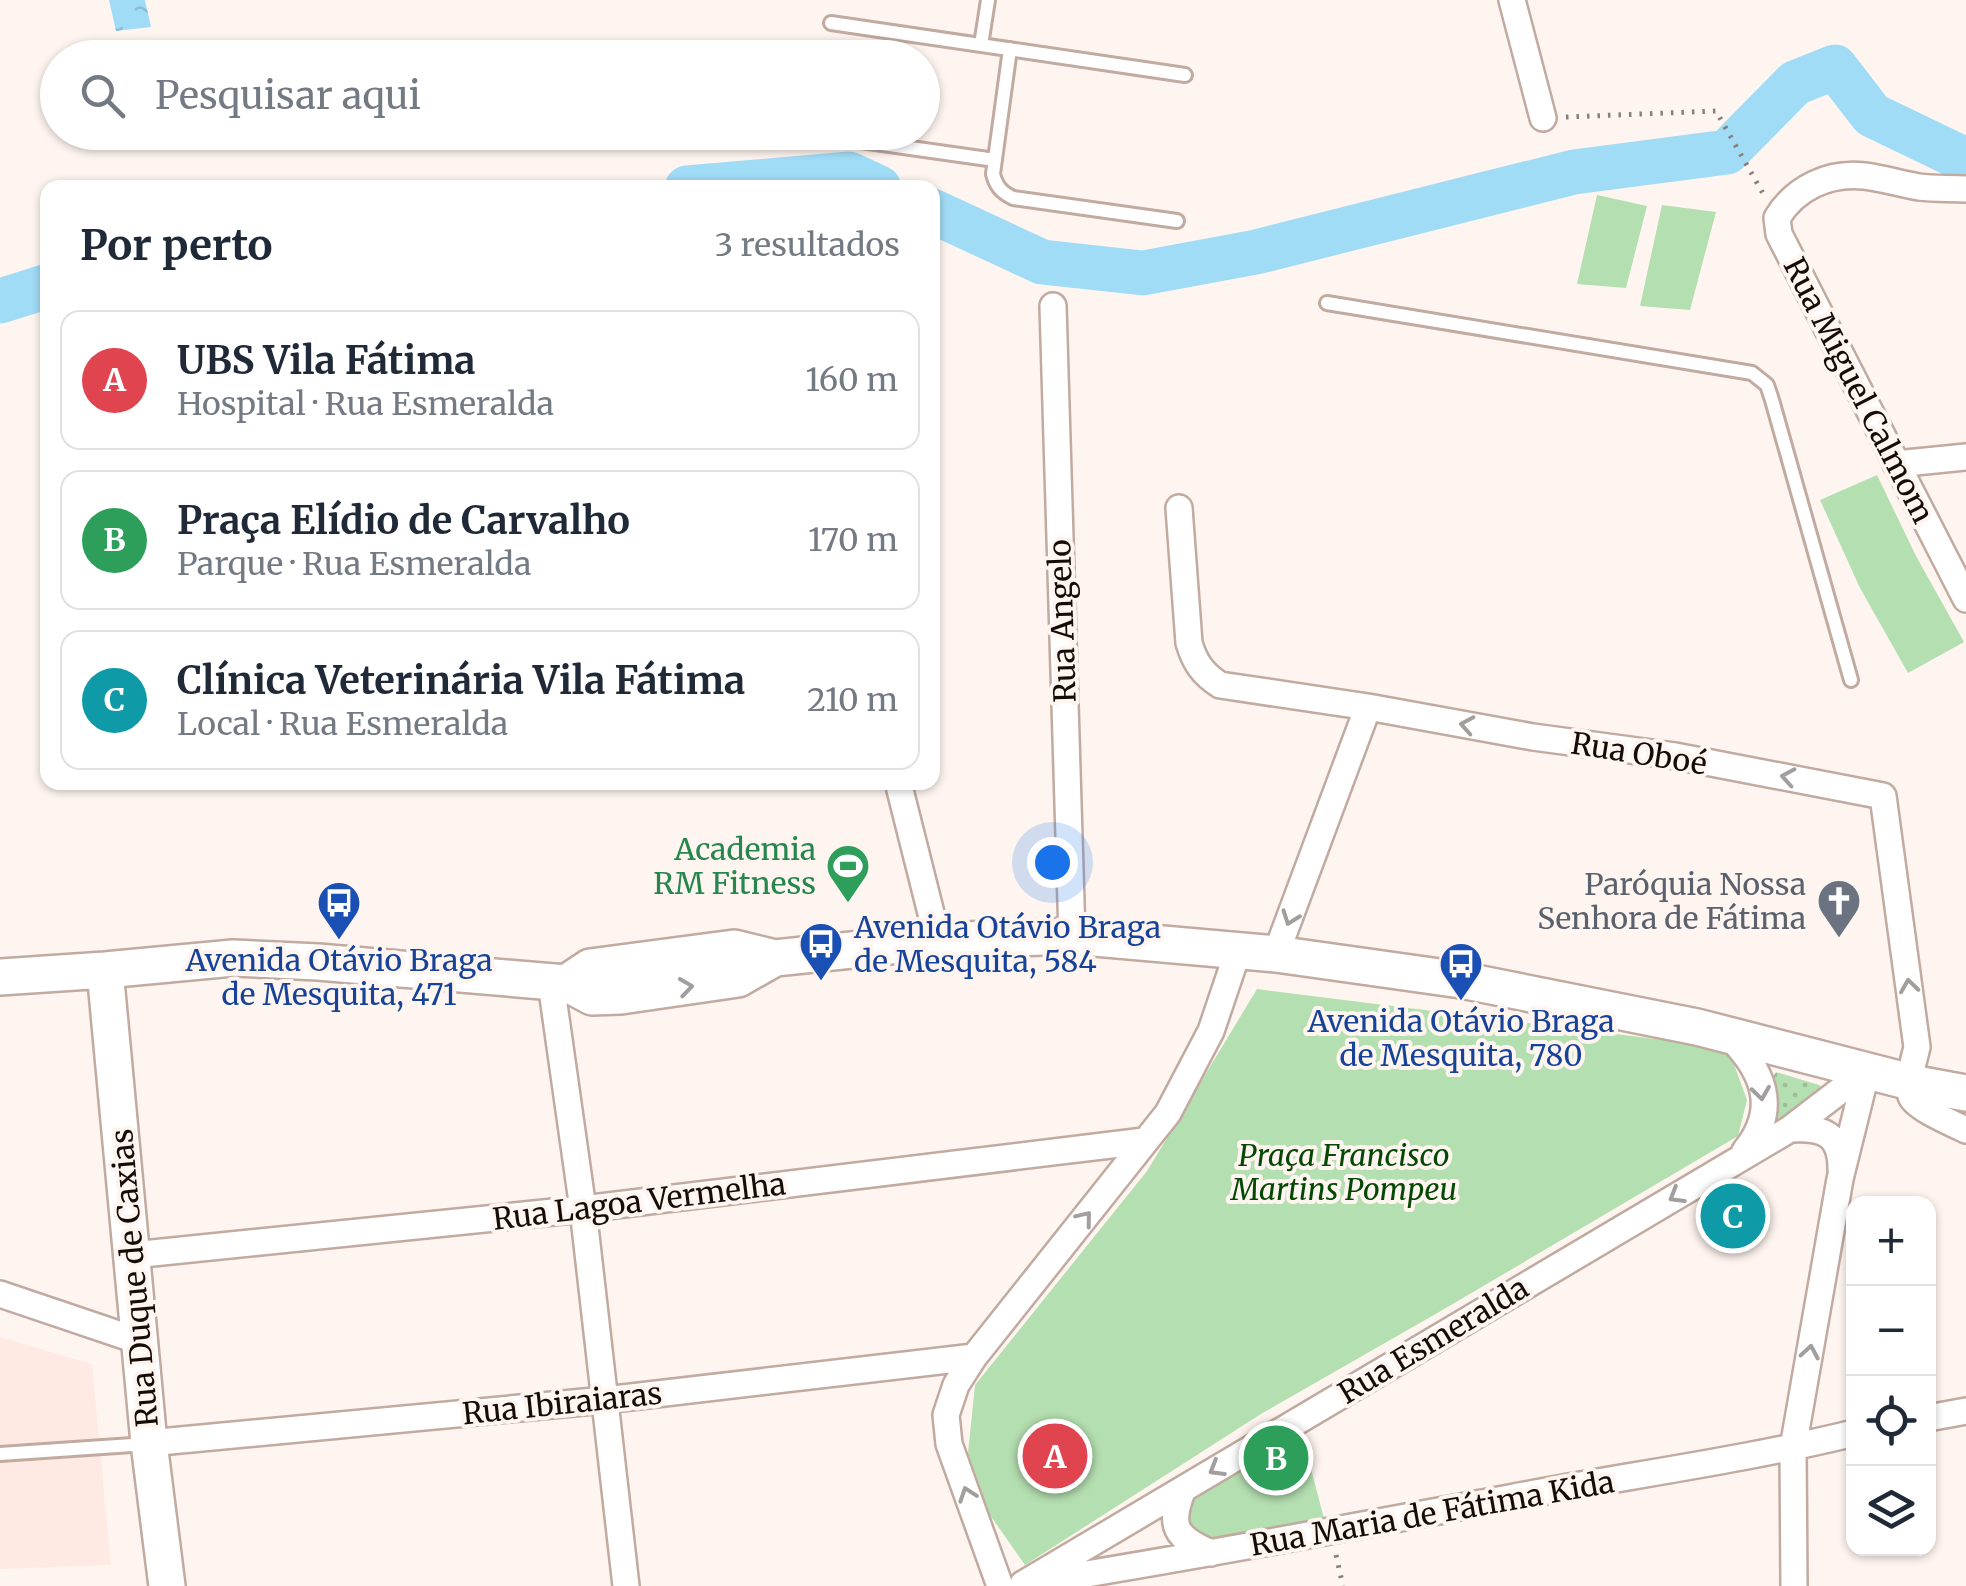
<!DOCTYPE html>
<html lang="pt">
<head>
<meta charset="utf-8">
<style>
	body { margin:0; font-family:Merriweather,serif; background:#f6f6f7; color:#1f2937 }
	.controls { position:absolute; right:30px; bottom:30px; display:grid; overflow:hidden; border-radius:20px; box-shadow:0 2px 8px #0004 }
	.controls button { width:90px; height:90px; display:grid; place-items:center; padding:0; border:0; border-bottom:2px solid #e0e1e3; background:#fff; color:#1f2937; font:50px sans-serif }
	.you { position:absolute; left:1052px; top:862px; width:35px; height:35px; margin:-25px; border:8px solid #fff; border-radius:50%; background:#1a73e8; box-shadow:0 0 0 15px #1a73e833 }
	.badge { display:grid; place-items:center; width:65px; height:65px; border-radius:50%; background:#ea580c; color:#fff; font-size:32px; font-weight:700 }
	.pin { position:absolute; translate:-50% -50%; border:5px solid #fff; box-shadow:0 2px 10px #0006 }
	.list { margin:0; padding:0; list-style:none }
	h2 { display:flex; justify-content:space-between; align-items:center; height:130px; margin:0; padding:0 40px; font-size:42px }
	h2 small { font-size:32px; font-weight:400; color:#747a83 }
	.list li { display:grid; grid-template-columns:65px 1fr auto; gap:30px; align-items:center; box-sizing:border-box; height:140px; margin:0 20px 20px; padding:0 20px; border:2px solid #e0e1e3; border-radius:20px }
	.list b { display:block; font-size:38px; white-space:nowrap }
	.list p { margin:0; font-size:32px; white-space:nowrap; color:#747a83 }
	.list em { font-size:32px; font-style:normal; color:#747a83 }
	.icon { flex:none; width:55px; height:55px; fill:none; stroke:currentColor; stroke-width:2; stroke-linecap:round; stroke-linejoin:round }
	.map { position:relative; flex:none; width:1966px; height:1586px; overflow:hidden }
	.search { position:absolute; background:#fff; box-shadow:0 2px 8px #0004; left:40px; top:40px; width:900px; height:110px; display:flex; align-items:center; gap:25px; box-sizing:border-box; padding:0 35px; border-radius:55px; color:#747a83; font-size:38px }
	.panel { position:absolute; background:#fff; box-shadow:0 2px 8px #0004; left:40px; top:180px; width:900px; height:610px; border-radius:20px }
	.map>svg:first-child { display:block }
	.built { fill:#feeae2 }
	.grass { fill:url(#grass-dots) }
	.park { fill:#b4dfb0 }
	.water { fill:url(#water-ripples) }
	.lines { fill:none; stroke-linecap:round; stroke-linejoin:round }
	.river { stroke:#a1dcf6; stroke-width:45 }
	.lane-casing { stroke:#c1aaa0; stroke-width:18 }
	.street-casing { stroke:#c1aaa0; stroke-width:30 }
	.secondary-casing { stroke:#c1aaa0; stroke-width:40 }
	.path { stroke:#887f7b; stroke-width:5; stroke-dasharray:2.5 8; stroke-linecap:butt }
	.lane { stroke:#fff; stroke-width:12 }
	.street { stroke:#fff; stroke-width:25 }
	.secondary { stroke:#fff; stroke-width:35 }
	.oneway { stroke:#a19e9d }
	.labels { text-anchor:middle; dominant-baseline:central; stroke-width:8; stroke-linejoin:round; paint-order:stroke }
	.street-label { font-size:30px; fill:#140c09; stroke:#fff5f0 }
	.leisure-label { font-size:30px; fill:#27864d; stroke:#fff5f0; text-anchor:end }
	.worship-label { font-size:30px; fill:#5b616d; stroke:#fff5f0; text-anchor:end }
	.transit-label { font-size:30px; fill:#164399; stroke:#fff5f0 }
	.park-label { font-size:30px; font-style:italic; fill:#034903; stroke:#fff5f0 }
</style>
</head>
<body>
<div class="map">
<svg width="1966" height="1586" viewBox="0 0 1966 1586">
	<defs>
		<pattern id="grass-dots" width="8" height="8" patternUnits="userSpaceOnUse" patternTransform="scale(2.5)"><rect width="8" height="8" fill="#b4dfb0"/><path d="M2 2h.1M6 6h.1" fill="none" stroke="#9abe96" stroke-width="1.8" stroke-linecap="round"/></pattern>
		<pattern id="water-ripples" width="26" height="14" patternUnits="userSpaceOnUse" patternTransform="scale(2.5)"><rect width="26" height="14" fill="#a1dcf6"/><path d="M2 4q2-2 4 0t4 0M15 11q2-2 4 0t4 0" fill="none" stroke="#8abcd2"/></pattern>
	</defs>
	<rect width="100%" height="100%" fill="#fff5f0"/>
	<!-- built -->
	<path class="built" d="M0 1337 92 1364 111 1565 0 1569Z"/>
	<!-- grass -->
	<path class="grass" d="M1776 1072 1819 1085 1824 1089 1768 1133 1771 1080Z"/>
	<!-- park -->
	<path class="park" d="M1597 195 1647 206 1626 288 1577 284Z
		M1662 205 1716 212 1690 310 1640 306Z
		M1877 475 1916 556 1964 642 1908 673 1860 588 1820 500Z
		M1257 989 1728 1048 1747 1100 1738 1136 1446 1308 1261 1414 1025 1565 990 1515 968 1453 975 1385 1147 1171Z
		M1299 1423 1327 1530 1193 1542 1184 1534 1187 1494Z"/>
	<!-- water -->
	<path class="water" d="M109 0H145L151 27 116 31Z"/>
	<g class="lines">
		<!-- river -->
		<path class="river" d="M687 188 849 174 879 188
			M932 211 1042 262 1143 273 1256 252 1574 172 1727 152 1795 83 1835 67 1872 115 1957 156 1966 158
			M0 301 48 286"/>
		<defs>
			<path id="lane" d="M831 23 1185 75
				M981 45 988 0
				M1010 49 993 174C996 186 1001 192 1013 198L1177 221
				M840 138 995 160
				M1327 303 1752 373 1767 385 1772 400 1851 680
				M0 1454 147 1444"/>
			<path id="street" d="M1512 0 1543 118
				M1966 189C1950 188 1934 189 1919 187 1900 184 1883 178 1864 176 1829 172 1795 188 1777 218L1779 234 1966 599
				M1053 306 1072 936
				M1896 464 1966 457
				M1179 508 1189 643C1195 663 1203 674 1220 685L1368 707
				M898 782 938 941
				M1276 954 1368 707 1533 737 1675 756 1883 796 1917 1047C1914 1061 1906 1082 1911 1096 1915 1108 1954 1124 1966 1130
				M551 983 583 1209 626 1586
				M1726 1033C1762 1069 1781 1107 1745 1151
				M1790 1129C1822 1127 1841 1133 1841 1169
				M133 1255 583 1209 1144 1141
				M0 1294 139 1341
				M1928 1418 1966 1411
				M149 1443 605 1400 974 1357
				M1183 1489C1168 1527 1175 1537 1211 1553
				M1037 1582C1195 1557 1352 1527 1509 1498 1624 1476 1740 1461 1854 1433
				M1023 1584 1790 1129 1867 1070
				M1000 1586 949 1444 946 1415 956 1385 974 1357 1168 1113 1211 1031 1238 951
				M1794 1586 1793 1448 1840 1179 1867 1070"/>
			<path id="secondary" d="M105 970 149 1443 167 1586
				M0 977 105 970 233 958 318 962 566 983 592 997 621 996 738 979 775 958
				M566 983 590 967 734 948 775 958 938 941 1072 936 1276 954 1461 980 1697 1027 1922 1085 1966 1093"/>
		</defs>
		<!-- lane casing -->
		<use href="#lane" class="lane-casing"/>
		<!-- street casing -->
		<use href="#street" class="street-casing"/>
		<!-- secondary casing -->
		<use href="#secondary" class="secondary-casing"/>
		<!-- path -->
		<path class="path" d="M1566 117 1716 111 1765 197
			M1336 1555 1343 1586"/>
		<!-- lane -->
		<use href="#lane" class="lane"/>
		<!-- street -->
		<use href="#street" class="street"/>
		<!-- secondary -->
		<use href="#secondary" class="secondary"/>
	</g>
	<!-- one-way arrows -->
	<defs><path id="oneway-chevron" d="M-2-3.5L2.5 0L-2 3.5" fill="none" stroke-width="1.6" stroke-linecap="round" stroke-linejoin="round" transform="scale(2.5)"/></defs>
	<g class="oneway">
		<use href="#oneway-chevron" transform="translate(1467 725) rotate(-170)"/>
		<use href="#oneway-chevron" transform="translate(1788 777) rotate(-170)"/>
		<use href="#oneway-chevron" transform="translate(1290 918) rotate(110)"/>
		<use href="#oneway-chevron" transform="translate(1909 986) rotate(-98)"/>
		<use href="#oneway-chevron" transform="translate(686 987) rotate(-8)"/>
		<use href="#oneway-chevron" transform="translate(1761 1093) rotate(82)"/>
		<use href="#oneway-chevron" transform="translate(1676 1196) rotate(149)"/>
		<use href="#oneway-chevron" transform="translate(1085 1218) rotate(-51)"/>
		<use href="#oneway-chevron" transform="translate(1810 1352) rotate(-80)"/>
		<use href="#oneway-chevron" transform="translate(1216 1469) rotate(149)"/>
		<use href="#oneway-chevron" transform="translate(967 1494) rotate(-109)"/>
	</g>
	<!-- icons -->
	<defs>
		<symbol id="stadium-pin" viewBox="-11 -11 22 30"><path d="M0 17L-7.5 6A9.5 9.5 0 1 1 7.5 6Z" fill="#2e9e5b" stroke="#fff5f0"/><path d="M0-5a6.5 5 0 1 0 0 10a6.5 5 0 1 0 0-10ZM-3.5-1.8h7v3.6h-7Z" fill="#fff"/></symbol>
		<symbol id="church-pin" viewBox="-11 -11 22 30"><path d="M0 17L-7.5 6A9.5 9.5 0 1 1 7.5 6Z" fill="#6b7280" stroke="#fff5f0"/><path d="M-1.2-6h2.4v3.5h3.3v2.4h-3.3V6h-2.4V-.1h-3.3v-2.4h3.3Z" fill="#fff"/></symbol>
		<symbol id="bus-pin" viewBox="-11 -11 22 30"><path d="M0 17L-7.5 6A9.5 9.5 0 1 1 7.5 6Z" fill="#1a4fb4" stroke="#fff5f0"/><path d="M-5-6H5V4H4V6H2V4H-2V6H-4V4H-5ZM-3.5-4V0h7V-4ZM-3.5 1.2v1.5H-2V1.2ZM2 1.2v1.5H3.5V1.2Z" fill="#fff"/></symbol>
	</defs>
	<g fill-rule="evenodd">
		<use href="#stadium-pin" x="823" y="841" width="50" height="68"/>
		<use href="#church-pin" x="1814" y="876" width="50" height="68"/>
		<use href="#bus-pin" x="314" y="878" width="50" height="68"/>
		<use href="#bus-pin" x="796" y="919" width="50" height="68"/>
		<use href="#bus-pin" x="1436" y="939" width="50" height="68"/>
	</g>
	<g class="labels">
		<!-- street labels -->
		<g class="street-label">
			<text transform="translate(1859 390) rotate(63)">Rua Miguel Calmom</text>
			<text transform="translate(1062 621) rotate(-92)">Rua Angelo</text>
			<text transform="translate(1639 753) rotate(9)">Rua Oboé</text>
			<text transform="translate(639 1201) rotate(-7)">Rua Lagoa Vermelha</text>
			<text transform="translate(134 1278) rotate(-95)">Rua Duque de Caxias</text>
			<text transform="translate(1433 1340) rotate(-31)">Rua Esmeralda</text>
			<text transform="translate(562 1403) rotate(-6)">Rua Ibiraiaras</text>
			<text transform="translate(1432 1513) rotate(-10)">Rua Maria de Fátima Kida</text>
		</g>
		<!-- leisure labels -->
		<g class="leisure-label">
			<text x="816" y="849">Academia<tspan x="816" dy="34">RM Fitness</tspan></text>
		</g>
		<!-- worship labels -->
		<g class="worship-label">
			<text x="1806" y="884">Paróquia Nossa<tspan x="1806" dy="34">Senhora de Fátima</tspan></text>
		</g>
		<!-- transit labels -->
		<g class="transit-label">
			<text x="854" y="927" text-anchor="start">Avenida Otávio Braga<tspan x="854" dy="34">de Mesquita, 584</tspan></text>
			<text x="339" y="960">Avenida Otávio Braga<tspan x="339" dy="34">de Mesquita, 471</tspan></text>
			<text x="1461" y="1021">Avenida Otávio Braga<tspan x="1461" dy="34">de Mesquita, 780</tspan></text>
		</g>
		<!-- park labels -->
		<g class="park-label">
			<text x="1344" y="1155">Praça Francisco<tspan x="1344" dy="34">Martins Pompeu</tspan></text>
		</g>
	</g>
</svg>
<div class="controls">
<button>+</button>
<button>−</button>
<button><svg class="icon" aria-label="locate" viewBox="0 0 24 24"><circle cx="12" cy="12" r="6"/><path d="M12 2v4M12 18v4M2 12h4M18 12h4"/></svg></button>
<button><svg class="icon" aria-label="layers" viewBox="0 0 24 24"><path d="M12 4l9 5-9 5-9-5zM3 14l9 5 9-5"/></svg></button>
</div>
<div class="you"></div>
<div class="pin badge" style="left:1055px;top:1456px;background:#e0444e">A</div>
<div class="pin badge" style="left:1276px;top:1458px;background:#2e9e5b">B</div>
<div class="pin badge" style="left:1733px;top:1216px;background:#0f9aa8">C</div>
<div class="search"><svg class="icon" aria-label="search" viewBox="0 0 24 24"><circle cx="10" cy="10" r="6"/><path d="M15 15l6 6"/></svg>Pesquisar aqui</div>
<section class="panel">
<h2>Por perto<small>3 resultados</small></h2>
<ul class="list">
<li><span class="badge" style="background:#e0444e">A</span><div><b>UBS Vila Fátima</b><p>Hospital · Rua Esmeralda</p></div><em>160 m</em></li>
<li><span class="badge" style="background:#2e9e5b">B</span><div><b>Praça Elídio de Carvalho</b><p>Parque · Rua Esmeralda</p></div><em>170 m</em></li>
<li><span class="badge" style="background:#0f9aa8">C</span><div><b>Clínica Veterinária Vila Fátima</b><p>Local · Rua Esmeralda</p></div><em>210 m</em></li>
</ul>
</section>
</div>
</body>
</html>
